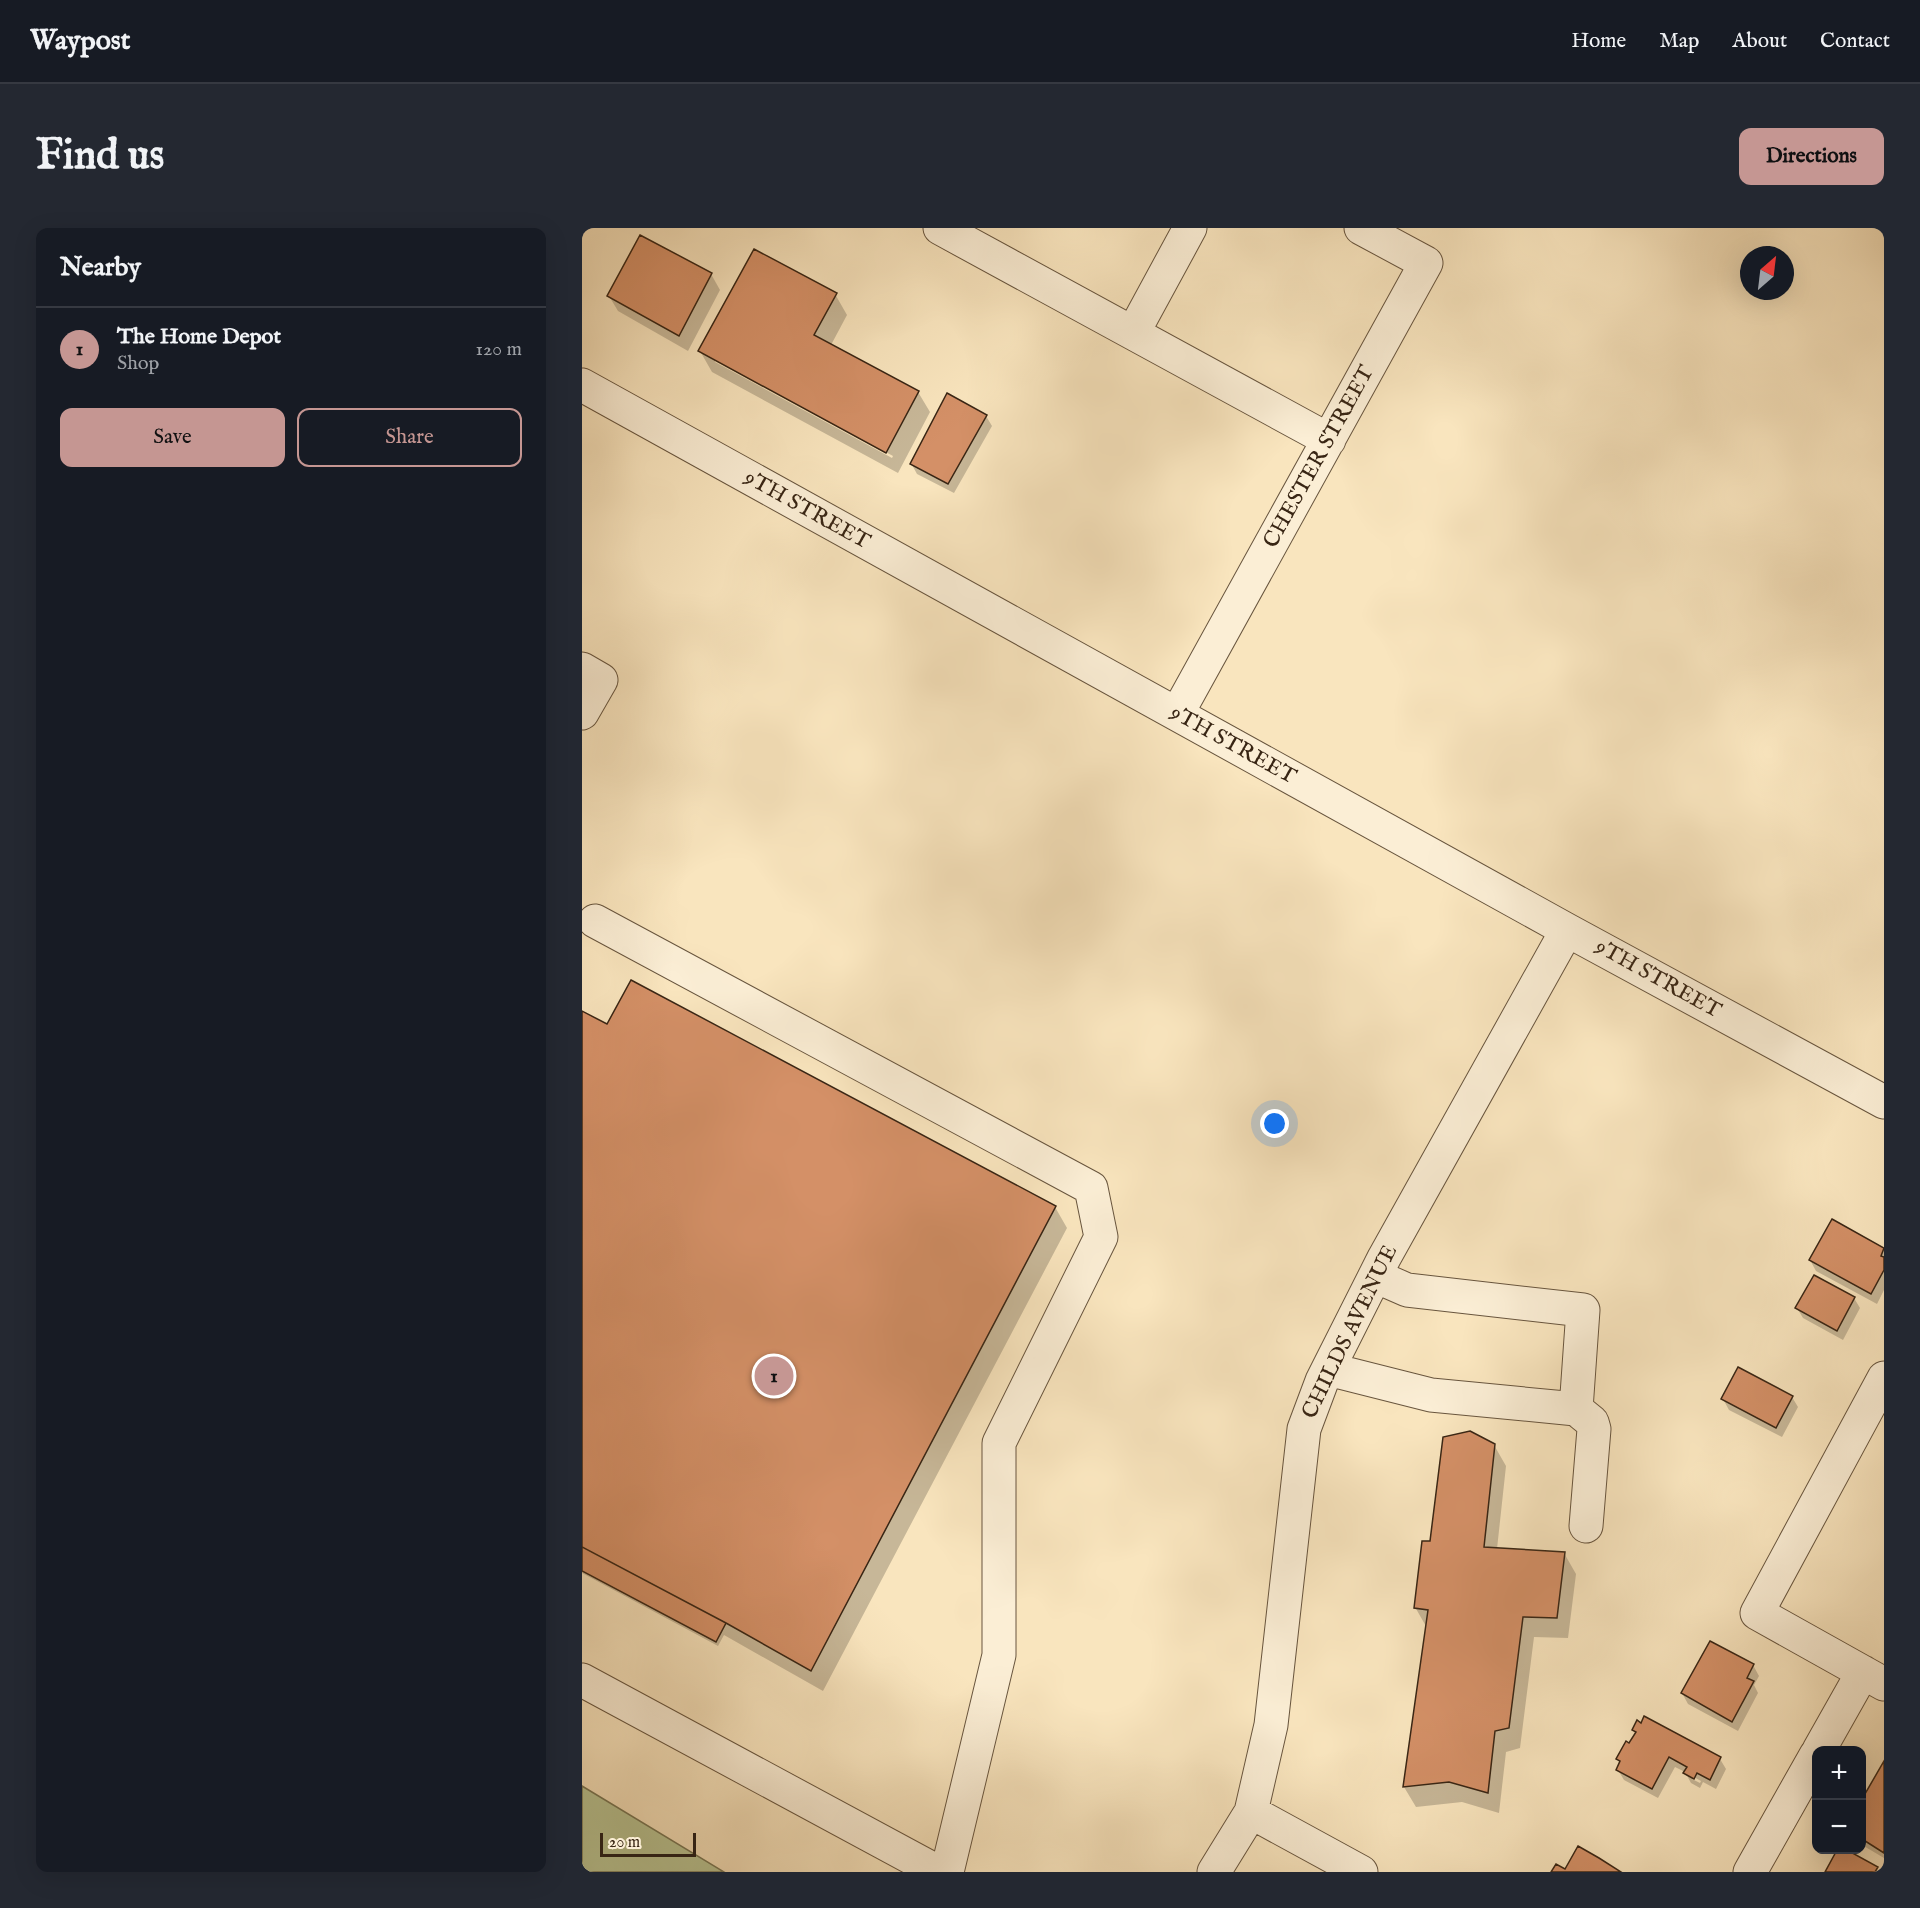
<!DOCTYPE html>
<html lang="en">
<head>
<meta charset="utf-8">
<style>
	body { margin:0; font-family:"IM FELL English",serif; background:#242831; color:#f1f3f6 }
	.controls { position:absolute; right:18px; bottom:18px; display:grid; overflow:hidden; border-radius:12px; box-shadow:0 6px 24px #0002 }
	.controls button { width:54px; height:54px; display:grid; place-items:center; padding:0; border:0; border-bottom:2px solid #363941; background:#171b24; color:#f1f3f6; font:30px sans-serif }
	.compass { position:absolute; left:1158px; top:18px; width:54px; height:54px; border-radius:50%; background:#171b24; box-shadow:0 6px 24px #0002; rotate:28deg }
	.scale { position:absolute; left:18px; bottom:15px; width:96px; box-sizing:border-box; padding-left:6px; border:3px solid #382514; border-top:0; font-size:16px; line-height:21px; white-space:nowrap; color:#382514; -webkit-text-stroke:4px #fbeed5; paint-order:stroke }
	.you { position:absolute; left:693px; top:896px; width:21px; height:21px; margin:-15px; border:4px solid #fff; border-radius:50%; background:#1a73e8; box-shadow:0 0 0 9px #1a73e833 }
	.badge { display:grid; place-items:center; width:39px; height:39px; border-radius:50%; background:#c59692; color:#111; font-size:20px; font-weight:700 }
	.pin { position:absolute; translate:-50% -50%; border:3px solid #fff; box-shadow:0 2px 6px #0006 }
	.list { margin:0; padding:0; list-style:none }
	h2 { display:flex; justify-content:space-between; align-items:center; height:78px; margin:0; padding:0 24px; font-size:26px }
	h2 small { font-size:20px; font-weight:400; color:#9ea1a6 }
	.list li { display:grid; grid-template-columns:39px 1fr auto; gap:18px; align-items:center; box-sizing:border-box; height:84px; padding:0 24px; border-top:2px solid #363941 }
	.list b { display:block; font-size:22px; white-space:nowrap }
	.list p { margin:0; font-size:20px; white-space:nowrap; color:#9ea1a6 }
	.list em { font-size:20px; font-style:normal; color:#9ea1a6 }
	.actions { display:flex; gap:12px; padding:18px 24px }
	.actions a { flex:1; padding:14px 0; border:2px solid #c59692; border-radius:12px; text-align:center; font-size:21px; color:#c59692 }
	.actions .main { background:#c59692; color:#111 }
	.map { position:relative; flex:none; width:1302px; height:1644px; overflow:hidden; border-radius:12px }
	header { display:flex; align-items:center; gap:36px; box-sizing:border-box; height:84px; padding:0 30px; background:#171b24; border-bottom:2px solid #363941 }
	header strong { font-size:28px }
	nav { display:flex; gap:33px; margin-inline-start:auto; font-size:21px }
	.intro { display:flex; align-items:center; justify-content:space-between; box-sizing:border-box; height:144px; padding:0 36px }
	h1 { margin:0; font-size:42px }
	.button { padding:15px 27px; border-radius:12px; background:#c59692; color:#111; font-size:21px; font-weight:700 }
	main { display:flex; gap:36px; padding:0 36px }
	aside { flex:1; background:#171b24; border-radius:12px; box-shadow:0 6px 24px #0002 }
	.map>svg:first-child { display:block }
	.green { fill:#b9c695; stroke:#787654; stroke-width:1.5 }
	.shadow { fill:#0003; fill-rule:evenodd }
	.building { fill:#d49067; stroke:#382514; stroke-width:1.5 }
	.lines { fill:none; stroke-linecap:round; stroke-linejoin:round }
	.minor-casing { stroke:#68553e; stroke-width:35 }
	.minor { stroke:#fbeed5; stroke-width:33 }
	.labels { text-anchor:middle; dominant-baseline:central; stroke-width:4.5; stroke-linejoin:round; paint-order:stroke }
	.street-label { font-size:22px; fill:#382514; stroke:#fbeed5 }
</style>
</head>
<body>
<header>
<strong>Waypost</strong>
<nav><a>Home</a><a>Map</a><a>About</a><a>Contact</a></nav>
</header>
<div class="intro"><h1>Find us</h1><a class="button">Directions</a></div>
<main>
<aside>
<h2>Nearby<small></small></h2>
<ul class="list">
<li><span class="badge">1</span><div><b>The Home Depot</b><p>Shop</p></div><em>120 m</em></li>
</ul>
<div class="actions"><a class="main">Save</a><a>Share</a></div>
</aside>
<div class="map">
<svg width="1302" height="1644" viewBox="0 0 1302 1644">
	<rect width="100%" height="100%" fill="#f9e5be"/>
	<filter id="stains"><feTurbulence type="fractalNoise" baseFrequency=".00333" numOctaves="4"/><feColorMatrix values="0 0 0 0 .2 0 0 0 0 .09 0 0 0 0 .02 0 0 0 .5 -.17"/></filter>
	<radialGradient id="worn" r=".72"><stop offset=".6" stop-color="#630" stop-opacity="0"/><stop offset="1" stop-color="#630" stop-opacity=".3"/></radialGradient>
	<!-- green -->
	<path class="green" d="M0 1558 142 1644H0Z"/>
	<!-- shadow -->
	<path class="shadow" d="M129 46 138 62 106 123 36 83 27 68Z
		M253 66 265 87 249 117 336 164 348 184 316 245 130 144 118 123ZM133 131 311 228 310 230 133 134Z
		M404 188 410 198 372 265 335 246 329 235Z
		M0 784 26 798 473 979 485 1000 241 1463 142 1407 136 1418 0 1345Z
		M1251 993 1302 1022V1062L1295 1076 1234 1043 1228 1032Z
		M1272 1070 1278 1080 1261 1112 1221 1090 1215 1080Z
		M1210 1169 1216 1179 1200 1209 1147 1182 1141 1171Z
		M912 1217 924 1238 915 1321 982 1325 994 1346 986 1410 952 1409 938 1520 924 1524 917 1585 880 1574 834 1579 822 1559 845 1400 833 1379 849 1315Z
		M1171 1437 1177 1448 1172 1457 1176 1465 1156 1503 1106 1476 1100 1465Z
		M1062 1490 1138 1531 1144 1541 1134 1561 1121 1554 1118 1560 1109 1555 1103 1544 1093 1539 1076 1570 1042 1552 1036 1542 1038 1536 1036 1531 1048 1517 1054 1506 1052 1502 1059 1497ZM1110 1548 1119 1553 1118 1555 1110 1551Z
		M1302 1536V1630L1280 1617V1574Z"/>
	<!-- building -->
	<path class="building" d="M58 7 130 45 97 108 25 68Z
		M172 21 255 65 232 107 337 163 304 225 116 123Z
		M365 165 405 187 366 256 328 236Z
		M49 752 474 978 229 1443 144 1395 0 1319V783L25 796Z
		M1250 991 1302 1020 1299 1028 1302 1029V1042L1289 1066 1227 1032Z
		M1232 1047 1273 1069 1255 1103 1213 1080Z
		M1156 1139 1211 1168 1194 1200 1139 1171Z
		M888 1203 913 1216 902 1319 983 1324 975 1390 941 1389 927 1500 913 1503 906 1565 867 1554 821 1559 846 1382 832 1380 840 1313H848L861 1209Z
		M0 1319 144 1395 134 1414 0 1343Z
		M1128 1413 1172 1436 1165 1450 1172 1453 1150 1494 1099 1465Z
		M1062 1488 1139 1529 1128 1552 1115 1545 1112 1551 1101 1545 1105 1539 1087 1529 1070 1561 1034 1542 1038 1533 1034 1531 1044 1513 1047 1515 1054 1504 1050 1502 1055 1492 1059 1495Z
		M1302 1533V1625L1280 1611V1571Z
		M996 1618 1017 1630 1039 1644H969L974 1636 983 1641Z
		M1255 1622H1265L1296 1639 1293 1644H1243Z"/>
	<g class="lines">
		<defs>
			<path id="minor" d="M358 0 747 212
				M551 105 608 0
				M0 157 985 702 1302 874
				M0 441 19 452 0 485
				M595 486 844 35 779 0
				M13 693 509 960 519 1009 417 1215V1427L365 1644
				M746 1141 849 1167 994 1181 1001 1082 825 1062 793 1048
				M1302 1150 1175 1385 1302 1456
				M994 1181 1010 1194 1012 1201 1004 1298
				M0 1452 356 1644
				M1237 1522 1281 1444
				M669 1584 779 1644
				M632 1644 669 1584 689 1497 722 1201 740 1153 802 1030 985 702
				M1168 1644 1234 1527"/>
		</defs>
		<!-- minor casing -->
		<use href="#minor" class="minor-casing"/>
		<!-- minor -->
		<use href="#minor" class="minor"/>
	</g>
	<g class="labels">
		<!-- street labels -->
		<g class="street-label">
			<text transform="translate(737 229) rotate(-61)">CHESTER STREET</text>
			<text transform="translate(225 282) rotate(29)">9TH STREET</text>
			<text transform="translate(651 517) rotate(29)">9TH STREET</text>
			<text transform="translate(1076 751) rotate(29)">9TH STREET</text>
			<text transform="translate(768 1104) rotate(-64)">CHILDS AVENUE</text>
		</g>
	</g>
	<rect width="100%" height="100%" filter="url(#stains)"/>
	<rect width="100%" height="100%" fill="url(#worn)"/>
</svg>
<div class="controls">
<button>+</button>
<button>−</button>
</div>
<svg class="compass" viewBox="-18 -18 36 36"><path d="M0-13l5 13h-10z" fill="#e53935"/><path d="M0 13l5-13h-10z" fill="#9ea1a6"/></svg>
<div class="scale">20 m</div>
<div class="you"></div>
<div class="pin badge" style="left:192px;top:1148px">1</div>
</div>
</main>
</body>
</html>
